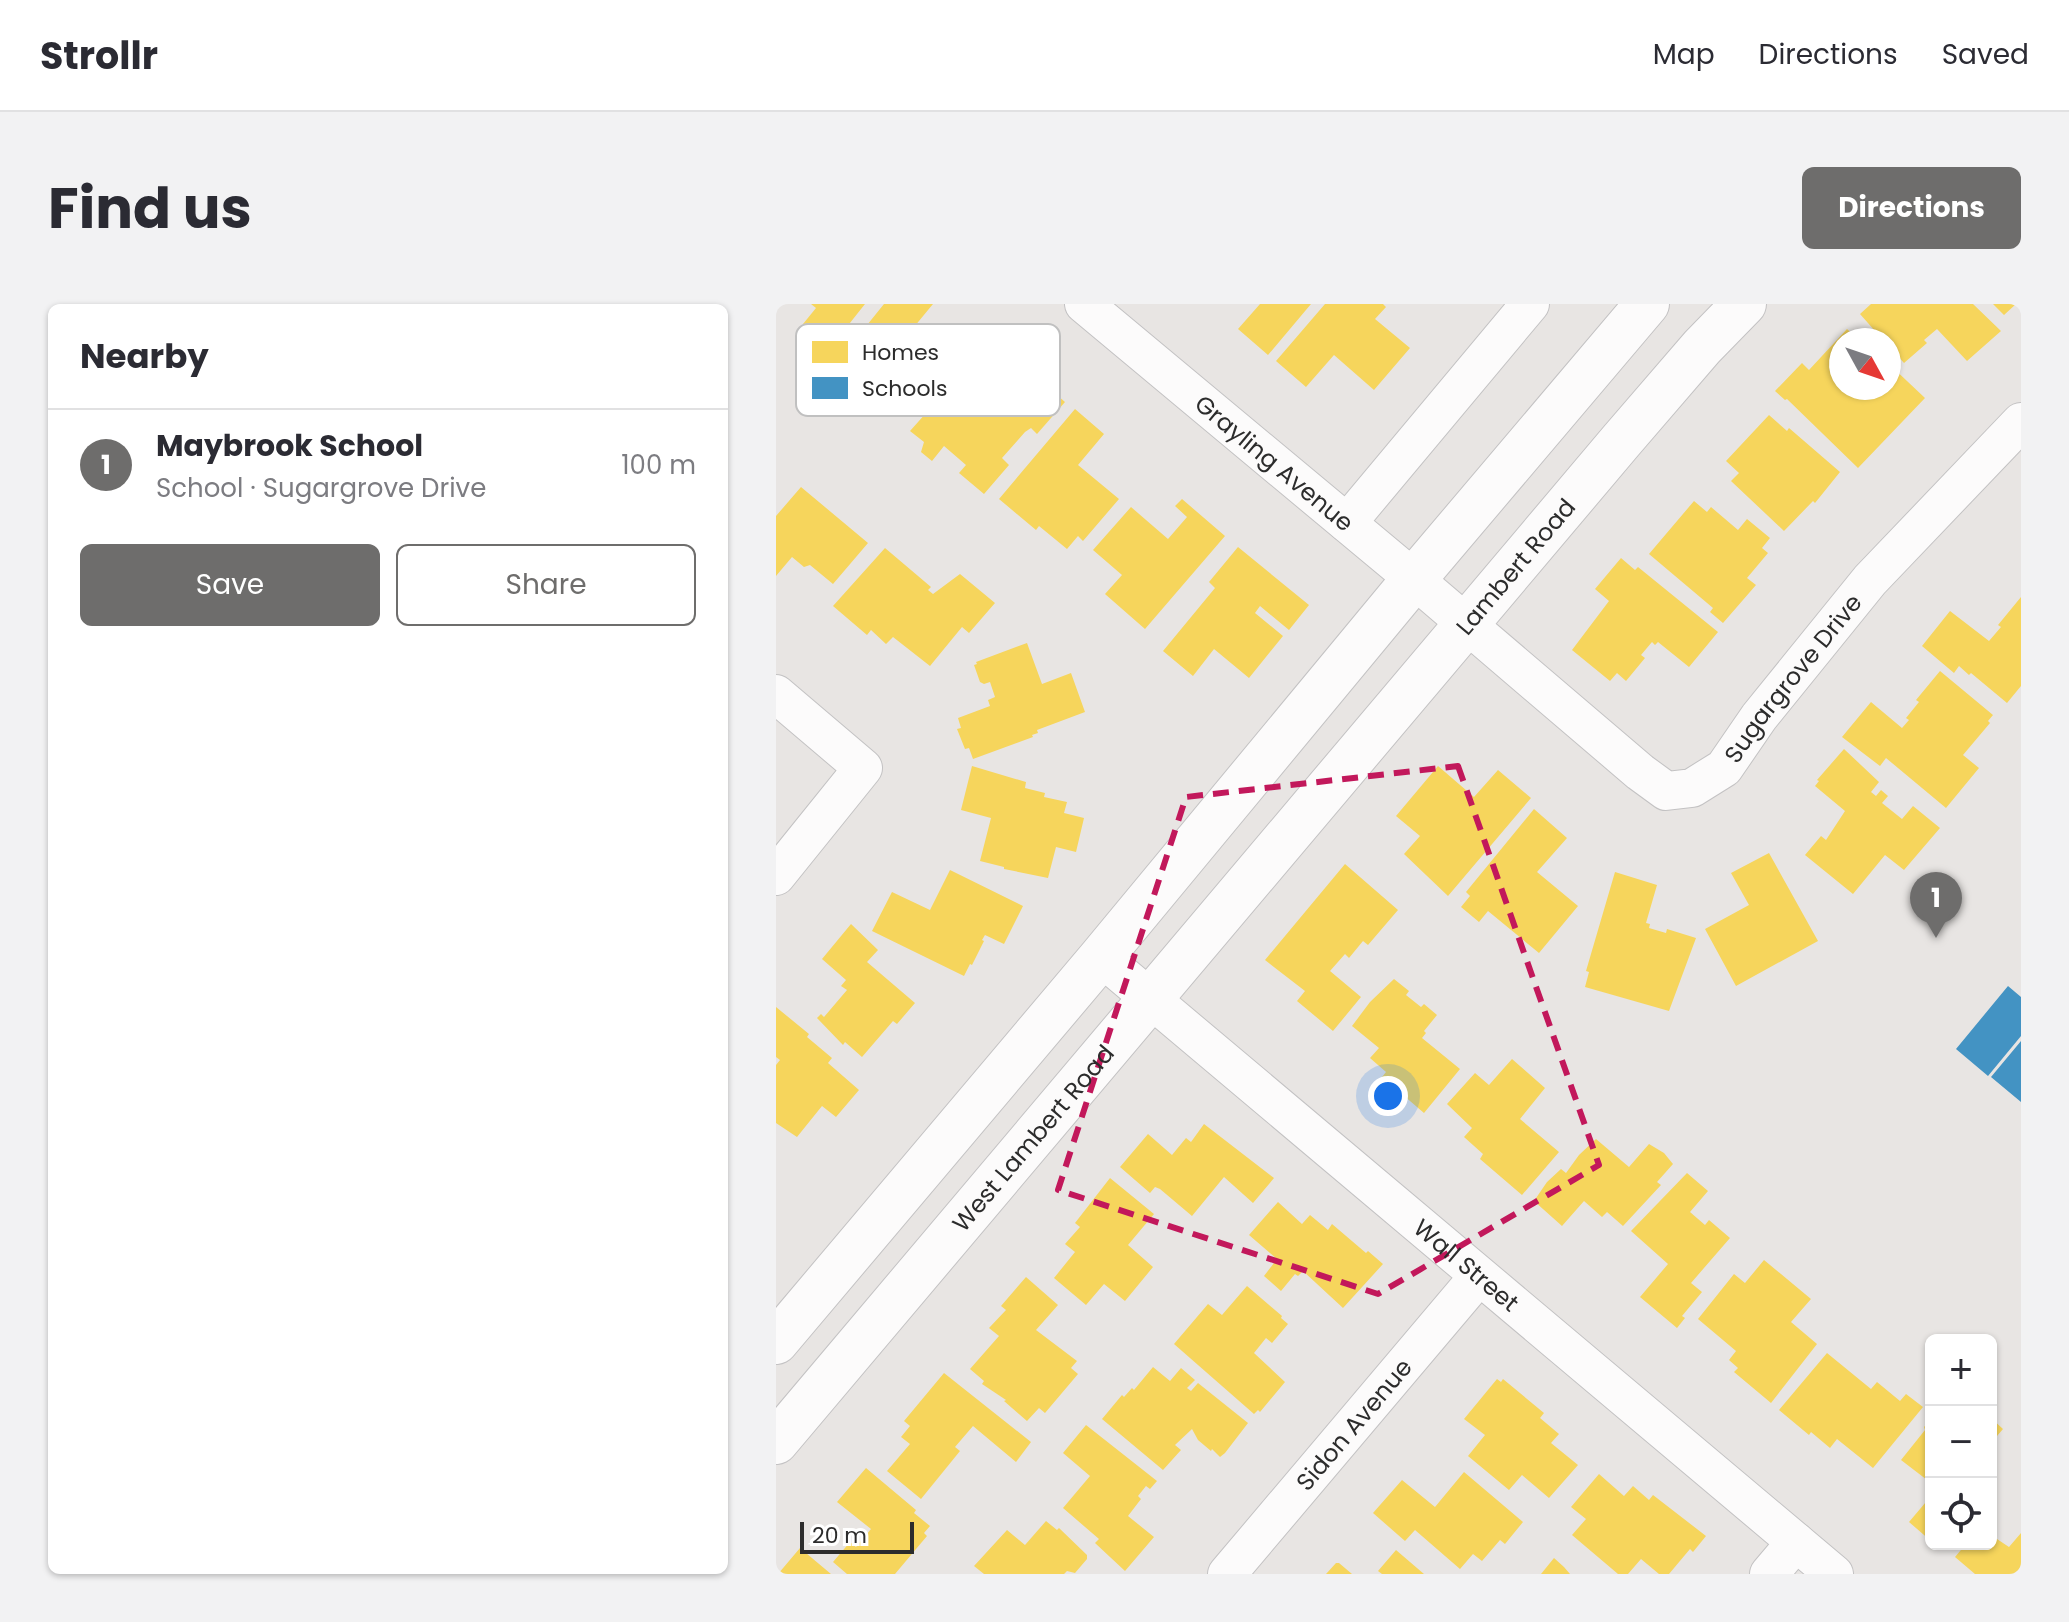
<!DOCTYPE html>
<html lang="en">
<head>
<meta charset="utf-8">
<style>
	body { margin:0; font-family:Poppins,sans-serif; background:#f2f2f3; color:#2b2b33 }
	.controls { position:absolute; right:24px; bottom:24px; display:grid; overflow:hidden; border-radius:12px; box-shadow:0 2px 6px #0004 }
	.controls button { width:72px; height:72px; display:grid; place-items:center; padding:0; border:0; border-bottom:2px solid #e1e1e2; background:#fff; color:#2b2b33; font:40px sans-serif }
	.compass { position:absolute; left:1053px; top:24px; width:72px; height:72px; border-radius:50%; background:#fff; box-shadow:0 2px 6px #0004; rotate:130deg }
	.scale { position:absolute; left:24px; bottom:20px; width:114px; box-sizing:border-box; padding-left:8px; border:4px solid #2c2c2c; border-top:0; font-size:22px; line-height:28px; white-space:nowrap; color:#2c2c2c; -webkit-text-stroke:6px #fff; paint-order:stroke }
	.you { position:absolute; left:612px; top:792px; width:28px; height:28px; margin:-20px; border:6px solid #fff; border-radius:50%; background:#1a73e8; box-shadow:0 0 0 12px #1a73e833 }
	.badge { display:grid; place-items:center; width:52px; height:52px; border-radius:50%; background:#6e6d6c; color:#fff; font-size:26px; font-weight:700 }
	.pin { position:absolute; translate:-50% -66px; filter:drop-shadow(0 2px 4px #0008) }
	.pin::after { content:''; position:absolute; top:42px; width:28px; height:24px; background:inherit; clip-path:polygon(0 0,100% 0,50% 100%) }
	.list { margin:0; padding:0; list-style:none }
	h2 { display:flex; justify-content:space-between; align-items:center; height:104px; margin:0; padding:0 32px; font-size:34px }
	h2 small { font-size:26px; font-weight:400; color:#7c7c81 }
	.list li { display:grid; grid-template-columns:52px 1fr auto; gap:24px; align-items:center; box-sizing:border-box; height:112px; padding:0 32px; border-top:2px solid #e1e1e2 }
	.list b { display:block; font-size:30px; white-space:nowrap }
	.list p { margin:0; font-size:26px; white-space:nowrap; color:#7c7c81 }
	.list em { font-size:26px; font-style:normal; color:#7c7c81 }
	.actions { display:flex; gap:16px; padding:24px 32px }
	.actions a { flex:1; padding:18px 0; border:2px solid #6e6d6c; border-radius:12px; text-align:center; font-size:28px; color:#6e6d6c }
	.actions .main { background:#6e6d6c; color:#fff }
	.icon { flex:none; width:44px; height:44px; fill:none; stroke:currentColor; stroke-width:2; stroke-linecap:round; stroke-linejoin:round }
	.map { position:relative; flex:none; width:1245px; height:1270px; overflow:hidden; border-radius:12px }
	header { display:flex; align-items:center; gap:48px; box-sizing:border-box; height:112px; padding:0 40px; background:#fff; border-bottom:2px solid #e1e1e2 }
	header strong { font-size:38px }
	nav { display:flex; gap:44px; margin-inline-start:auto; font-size:28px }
	.intro { display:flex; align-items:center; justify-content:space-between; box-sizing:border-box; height:192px; padding:0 48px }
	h1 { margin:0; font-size:56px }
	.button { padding:20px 36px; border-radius:12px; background:#6e6d6c; color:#fff; font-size:28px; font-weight:700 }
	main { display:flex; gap:48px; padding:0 48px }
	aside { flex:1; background:#fff; border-radius:12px; box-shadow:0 2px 6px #0004 }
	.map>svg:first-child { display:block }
	.homes { fill:#f6d55c }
	.schools { fill:#4393c3 }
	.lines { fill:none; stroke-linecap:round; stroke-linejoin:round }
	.street-casing { stroke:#c3c2c3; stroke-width:40 }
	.secondary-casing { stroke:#c3c2c3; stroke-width:46 }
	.street { stroke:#fcfbfb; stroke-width:38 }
	.secondary { stroke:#fcfbfb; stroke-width:44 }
	.marked { fill:none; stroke:#c2185b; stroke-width:6; stroke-dasharray:16 10; stroke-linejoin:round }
	.labels { text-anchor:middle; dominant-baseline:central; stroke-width:8; stroke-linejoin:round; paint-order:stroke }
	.street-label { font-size:24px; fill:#2c2c2c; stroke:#fff }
	.key { fill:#fff; stroke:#c0c0c0; stroke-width:2 }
	.key-label { font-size:22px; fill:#2c2c2c }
</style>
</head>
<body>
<header>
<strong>Strollr</strong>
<nav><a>Map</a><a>Directions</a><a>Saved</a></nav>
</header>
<div class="intro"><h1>Find us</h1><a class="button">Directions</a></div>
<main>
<aside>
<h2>Nearby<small></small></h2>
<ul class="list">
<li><span class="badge">1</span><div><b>Maybrook School</b><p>School · Sugargrove Drive</p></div><em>100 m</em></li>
</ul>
<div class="actions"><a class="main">Save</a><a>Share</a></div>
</aside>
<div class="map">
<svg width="1245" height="1270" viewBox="0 0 1245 1270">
	<rect width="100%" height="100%" fill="#e8e5e3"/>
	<!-- homes -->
	<path class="homes" d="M35 0H89L66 29 63 25 52 39 27 20 40 4Z
		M108 0H157L138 23 179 57 145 98 116 75 102 90 62 57Z
		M484 0H535L492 51 462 25Z
		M549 0H607L610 3 599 15 634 44 598 86 558 51 530 83 500 57Z
		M1095 0H1197L1225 27 1191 57 1161 25 1148 36 1151 39 1128 59 1113 42V36H1107L1084 10Z
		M1217 0H1240L1228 11Z
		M1071 25 1083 36H1065V84H1113V60L1149 94 1082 164 1011 95 1009 96 999 87 1026 59 1033 66Z
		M196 63 233 95 252 73 248 69 251 65 289 98 261 130 255 124 249 128 226 154 233 161 208 190 183 169 190 161 168 142 156 157 145 148 148 138 134 127 159 99 162 102Z
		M299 105 328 130 302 161 343 195 307 237 302 232 291 245 263 222 260 226 223 195Z
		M993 111 1011 127 1013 124 1064 168 1039 199 1037 197 1008 227 955 177 963 169 950 157Z
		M25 183 92 239 57 280 34 261 28 263 16 253 0 272V212Z
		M406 195 449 232 369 325 329 290 346 271 317 246 355 203 392 235 411 213 399 202Z
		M918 197 931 208 935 203 962 226 971 215 994 234 986 244 992 249 971 274 980 281 947 319 934 308 937 304 873 250Z
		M462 243 533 301 513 326 484 302 479 309 507 332 473 374 438 345 417 372 387 347 439 284 433 278Z
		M109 244 155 283 152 286 157 290 184 270 219 299 193 329 186 323 154 362 117 333 110 340 95 326 91 331 57 302Z
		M845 254 859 266 862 263 942 328 913 363 882 338 879 341 876 338 865 351 869 354 850 377 841 369 834 377 796 346 833 297 819 285Z
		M1245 293V382L1231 399 1195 369 1193 371 1183 362 1178 369 1146 342 1174 307 1213 337 1225 323 1222 321Z
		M251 339 266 380 295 369 309 408 261 426 262 429 256 431 257 433 197 455 193 444 189 445 181 425 185 424 182 414 214 402 212 396 219 393 214 378 208 380 204 378 198 361 201 360 200 358Z
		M1164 367 1217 411 1212 417 1214 419 1187 451 1203 464 1170 504 1110 454 1104 462 1066 433 1095 398 1126 424 1133 416 1130 414 1143 398 1140 396Z
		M1068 445 1103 478 1095 488 1100 492 1105 486 1112 492 1106 499 1126 515 1137 502 1164 524 1128 566 1109 551 1077 590 1029 551 1045 532 1050 536 1069 507 1039 482 1043 477 1041 476Z
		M196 462 250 478 249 484 269 489 268 493 291 498 288 509 308 514 300 548 280 543 272 574 228 565V563L204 557 215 514 185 506Z
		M662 462 698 493 722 466 755 494 672 592 628 550 644 532 620 512Z
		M758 505 791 534 761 568 802 602 763 649 712 607 703 618 685 603 694 592 690 588Z
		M993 549 1042 637 960 682 929 625 973 601 955 569Z
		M569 560 622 606 592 641 587 637 573 654 569 650 554 667 585 693 557 727 521 697 529 687 489 656Z
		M174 566 247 602 228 640 209 631 206 636 208 637 196 661 194 660 188 672 96 627 116 588 154 606Z
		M839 568 881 581 870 619 874 620 873 624 890 629 891 625 920 634 893 707 809 683 813 668 810 667Z
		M75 620 102 646 91 658 139 699 121 720 117 717 86 753 69 738 67 741 41 714 45 710 48 713 71 686 65 682 70 676 46 655Z
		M618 675 633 687 630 691 645 703 648 700 661 711 648 727 650 729 646 734 684 765 648 809 606 773 610 768 594 754 603 744 576 722 594 698Z
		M0 703 33 730 31 733 56 754 52 759 83 786 60 813 46 802 21 833 0 819V761L4 756 0 753Z
		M736 755 769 784 744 815 783 848 746 891 704 855 707 850 688 833 696 824 671 800 699 769 713 781Z
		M428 820 498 874 477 899 448 873 416 912 384 885 379 883 374 889 344 863 372 830 396 851 410 834 415 838Z
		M820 835 853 863 873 840 888 849 897 860 881 878 885 881 847 922 831 908 826 913 808 897 786 922 758 897 771 878 785 865 790 869 803 851Z
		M911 869 932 887 914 908 929 921 933 916 954 934 915 979 926 988 906 1012 909 1014 901 1024 864 993 892 960 855 927Z
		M334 874 378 910 352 941 377 963 349 997 328 980 310 1001 278 974 299 948 289 940 304 923 299 919Z
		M502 898 526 920 534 911 552 926 556 920 590 949 592 947 607 960 567 1004 527 967 522 972 519 970 505 987 488 972 501 955 473 931Z
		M988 956 1035 995 1015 1018 1041 1040 995 1099 958 1068 962 1064 953 1056 960 1047 922 1015 958 970 969 979Z
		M250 973 282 1001 260 1026 301 1057 295 1064 302 1070 269 1109 263 1104 251 1117 228 1097 230 1096 206 1080 208 1077 194 1065 223 1032 213 1024 230 1006 225 1002Z
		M471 982 506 1012 505 1014 512 1020 496 1039 490 1034 478 1049 509 1078 484 1108 482 1106 478 1110 398 1040 432 1000 446 1011Z
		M1051 1049 1095 1085 1101 1078 1124 1097 1130 1090 1147 1103 1097 1164 1061 1135 1054 1144 1035 1128 1033 1131 1003 1106Z
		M377 1063 394 1077 405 1064 419 1076 411 1084 415 1087 422 1079 472 1119 449 1149 444 1153 436 1145 435 1147 422 1136 416 1125 399 1141 405 1146 387 1166 326 1115 346 1091 348 1093 356 1084 358 1086Z
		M168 1069 255 1138 240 1158 197 1122 179 1143 184 1147 145 1195 111 1167 134 1140 125 1133 134 1122 128 1117Z
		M721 1075 725 1078 727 1075 768 1109 764 1114 783 1130 775 1139 802 1161 773 1194 746 1171 733 1186 692 1152 709 1131 688 1115Z
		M1215 1114 1227 1125 1215 1139Z
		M1155 1115V1179L1125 1156 1149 1126 1148 1123Z
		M310 1121 381 1177 374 1185 370 1182 362 1192 365 1195 352 1212 378 1233 349 1267 319 1239 323 1235 287 1204 314 1172 287 1149Z
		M90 1164 140 1206 138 1209 154 1222 148 1229 151 1232 119 1270H71L57 1258 74 1238 80 1243 95 1225 61 1198Z
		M688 1168 747 1218 729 1240 724 1236 706 1257 697 1250 684 1265 639 1226 629 1237 597 1209 626 1176 659 1203Z
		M823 1170 848 1192 857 1182 873 1196 877 1191 930 1232 917 1248 914 1245 893 1270H883L865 1255 852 1270H842L796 1231 810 1215 795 1203Z
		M1155 1192V1237L1133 1218Z
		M270 1217 281 1226 283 1224 311 1251V1255L299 1269 291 1267 288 1270H208L198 1262 231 1226 249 1241Z
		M1245 1229V1270H1199L1179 1253 1190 1240H1215V1231L1233 1243Z
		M24 1244 55 1270H2Z
		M620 1246 648 1270H606L602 1267Z
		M778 1254 788 1263 794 1270H765Z
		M560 1259H563L576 1270H550Z"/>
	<!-- schools -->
	<path class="schools" d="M1232 682 1245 693V732L1212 772 1180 745Z
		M1245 737V798L1215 773Z"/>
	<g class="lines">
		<defs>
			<g id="street">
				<path id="s1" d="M308 0 638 275 864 468 890 487 916 484 948 464 983 413 1094 276 1245 118"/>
				<path d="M571 219 754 0"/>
				<path d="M0 390 87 464 0 572"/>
				<path id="s2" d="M325 653 1058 1270"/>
				<path id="s3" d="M451 1270 703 972"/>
				<path d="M993 1270 1020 1238"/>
			</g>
			<g id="secondary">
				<path d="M0 1038 325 653 638 275 871 0"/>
				<path id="s4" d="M0 1138 845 137 926 43 968 0"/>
			</g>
		</defs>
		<!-- street casing -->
		<use href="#street" class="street-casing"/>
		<!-- secondary casing -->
		<use href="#secondary" class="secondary-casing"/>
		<!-- street -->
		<use href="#street" class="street"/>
		<!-- secondary -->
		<use href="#secondary" class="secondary"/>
	</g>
	<!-- marked area -->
	<path class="marked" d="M682 462 823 861 602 990 282 886 410 493Z"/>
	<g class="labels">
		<!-- street labels -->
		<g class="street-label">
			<text stroke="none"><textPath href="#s1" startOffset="248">Grayling Avenue</textPath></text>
			<text stroke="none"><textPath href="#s4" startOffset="1146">Lambert Road</textPath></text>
			<text stroke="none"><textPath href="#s1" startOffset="936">Sugargrove Drive</textPath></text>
			<text stroke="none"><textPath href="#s4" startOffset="398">West Lambert Road</textPath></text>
			<text stroke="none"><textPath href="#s2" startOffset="478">Wall Street</textPath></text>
			<text stroke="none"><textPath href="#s3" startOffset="196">Sidon Avenue</textPath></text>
		</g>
	</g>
	<!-- legend -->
	<rect x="20" y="20" width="264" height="92" rx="12" class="key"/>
	<rect x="36" y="37" width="36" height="22" fill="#f6d55c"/>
	<rect x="36" y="73" width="36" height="22" fill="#4393c3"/>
	<g class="key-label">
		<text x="86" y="56">Homes</text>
		<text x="86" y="92">Schools</text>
	</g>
</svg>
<div class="controls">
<button>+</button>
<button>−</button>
<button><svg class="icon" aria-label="locate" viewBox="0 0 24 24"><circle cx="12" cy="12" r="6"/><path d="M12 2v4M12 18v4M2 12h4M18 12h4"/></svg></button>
</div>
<svg class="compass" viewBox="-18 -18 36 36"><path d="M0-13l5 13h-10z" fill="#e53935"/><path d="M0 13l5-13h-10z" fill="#7c7c81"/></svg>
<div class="scale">20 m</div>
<div class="you"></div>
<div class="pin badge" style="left:1160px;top:634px">1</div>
</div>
</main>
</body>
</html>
